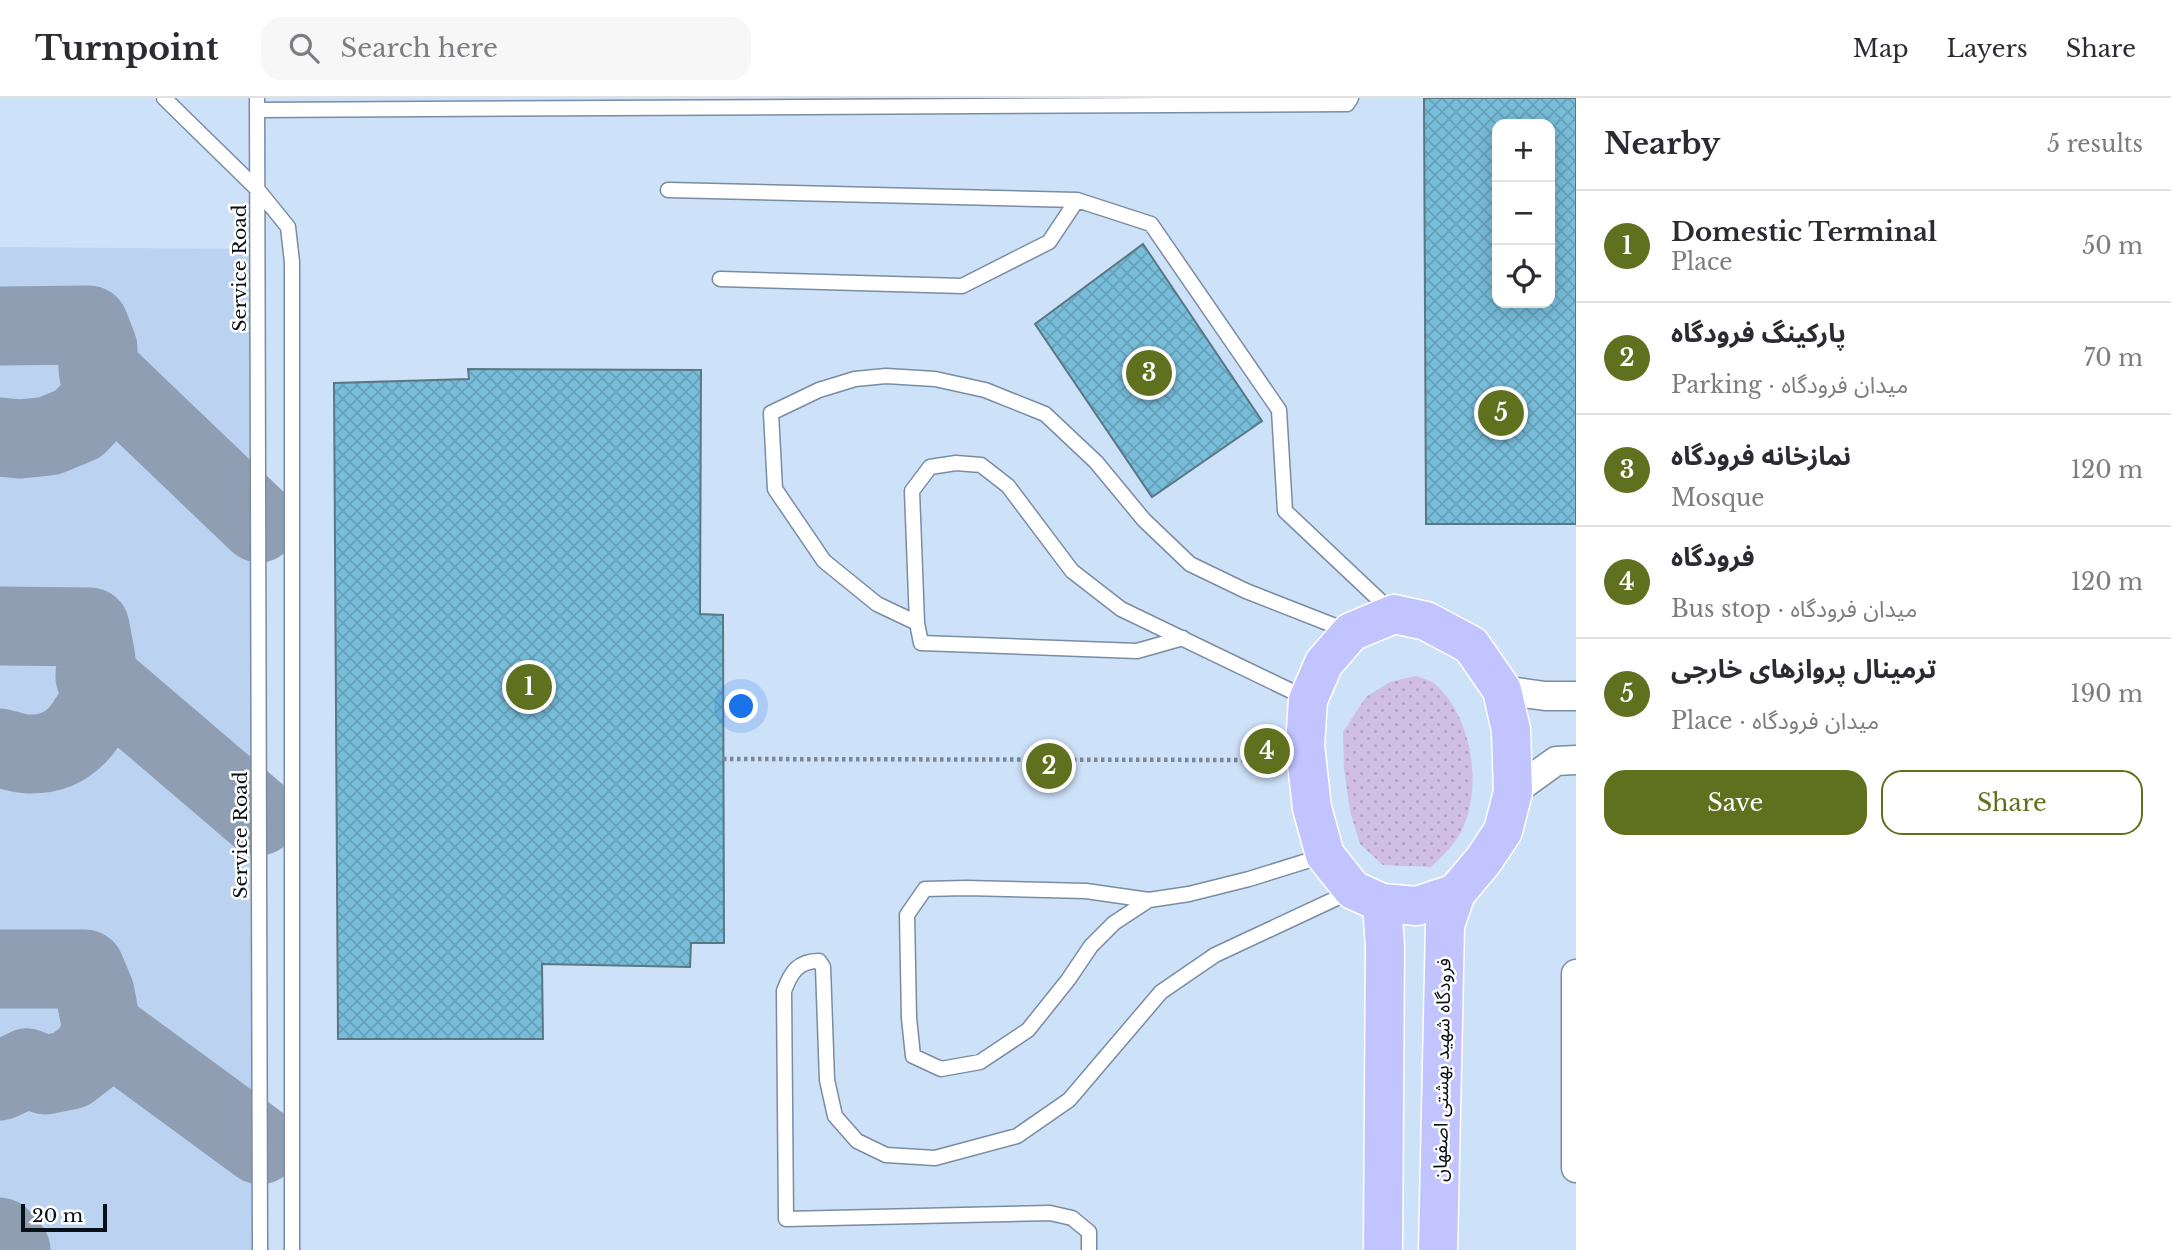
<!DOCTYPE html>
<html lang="en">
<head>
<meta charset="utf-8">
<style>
	body { margin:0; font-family:"Libre Baskerville","Noto Sans Arabic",serif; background:#f7f7f7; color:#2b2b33 }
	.controls { position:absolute; right:21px; top:21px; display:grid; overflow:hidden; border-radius:14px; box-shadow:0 4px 18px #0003 }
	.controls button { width:63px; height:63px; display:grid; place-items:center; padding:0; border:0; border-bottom:2px solid #e1e1e2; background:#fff; color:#2b2b33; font:35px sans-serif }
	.scale { position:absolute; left:21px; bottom:18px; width:86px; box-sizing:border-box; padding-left:7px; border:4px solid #0a1018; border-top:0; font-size:19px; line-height:24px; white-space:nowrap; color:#0a1018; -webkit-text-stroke:5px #fff; paint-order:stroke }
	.you { position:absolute; left:742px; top:609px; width:24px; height:24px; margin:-18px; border:5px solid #fff; border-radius:50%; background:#1a73e8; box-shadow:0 0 0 10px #1a73e833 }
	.badge { display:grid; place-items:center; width:46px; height:46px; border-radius:50%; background:#5f711e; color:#fff; font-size:23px; font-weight:700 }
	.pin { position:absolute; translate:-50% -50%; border:4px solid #fff; box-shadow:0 2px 7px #0006 }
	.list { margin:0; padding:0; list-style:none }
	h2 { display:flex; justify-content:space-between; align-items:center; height:91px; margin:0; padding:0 28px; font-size:30px }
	h2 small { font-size:23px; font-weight:400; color:#7c7c81 }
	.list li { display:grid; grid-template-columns:46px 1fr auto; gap:21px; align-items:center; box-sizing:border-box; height:112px; padding:0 28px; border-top:2px solid #e1e1e2 }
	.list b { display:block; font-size:26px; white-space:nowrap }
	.list p { margin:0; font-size:23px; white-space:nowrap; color:#7c7c81 }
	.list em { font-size:23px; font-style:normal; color:#7c7c81 }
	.actions { display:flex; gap:14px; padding:21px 28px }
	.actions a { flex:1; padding:16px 0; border:2px solid #5f711e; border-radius:21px; text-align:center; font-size:24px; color:#5f711e }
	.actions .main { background:#5f711e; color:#fff }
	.icon { flex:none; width:38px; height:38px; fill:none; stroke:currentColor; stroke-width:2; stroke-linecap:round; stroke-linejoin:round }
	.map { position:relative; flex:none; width:1576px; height:1152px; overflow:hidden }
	header { display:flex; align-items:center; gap:42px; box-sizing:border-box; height:98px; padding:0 35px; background:#fff; border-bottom:2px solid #e1e1e2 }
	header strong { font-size:33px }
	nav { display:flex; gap:38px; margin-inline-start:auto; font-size:24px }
	.search { width:490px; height:63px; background:#f7f7f7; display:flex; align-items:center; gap:18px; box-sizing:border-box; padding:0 24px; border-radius:21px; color:#7c7c81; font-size:26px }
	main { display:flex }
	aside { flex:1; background:#fff }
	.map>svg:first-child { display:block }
	.built { fill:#bbd3f0 }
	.grass { fill:url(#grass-dots) }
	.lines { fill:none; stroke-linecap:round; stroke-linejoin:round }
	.taxiway { stroke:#8f9eb2; stroke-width:79 }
	.building { fill:url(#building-cross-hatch); stroke:#5a7784; stroke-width:2; fill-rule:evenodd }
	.lane-casing { stroke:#7a8ca3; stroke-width:17 }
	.street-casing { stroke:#7a8ca3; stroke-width:31 }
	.primary-casing { stroke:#fff; stroke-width:41 }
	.path { stroke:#798798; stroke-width:4.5; stroke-dasharray:3.5 3.5; stroke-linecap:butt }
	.lane { stroke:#fff; stroke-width:14 }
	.street { stroke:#fff; stroke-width:28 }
	.primary { stroke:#c1c4fe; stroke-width:38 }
	.labels { text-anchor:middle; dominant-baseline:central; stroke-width:5; stroke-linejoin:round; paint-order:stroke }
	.street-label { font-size:19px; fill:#0a1018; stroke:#fff }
</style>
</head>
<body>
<header>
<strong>Turnpoint</strong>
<div class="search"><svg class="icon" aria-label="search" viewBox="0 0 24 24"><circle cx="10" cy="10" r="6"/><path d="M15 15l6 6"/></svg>Search here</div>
<nav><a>Map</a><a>Layers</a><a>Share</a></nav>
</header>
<main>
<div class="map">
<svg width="1576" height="1152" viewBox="0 0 1576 1152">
	<defs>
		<pattern id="grass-dots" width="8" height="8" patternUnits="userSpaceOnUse" patternTransform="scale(1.75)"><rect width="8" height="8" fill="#d0bfe3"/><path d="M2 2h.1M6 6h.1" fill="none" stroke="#b1a3c2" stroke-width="1.8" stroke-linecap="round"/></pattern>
		<pattern id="building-cross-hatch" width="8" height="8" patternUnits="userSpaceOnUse" patternTransform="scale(1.75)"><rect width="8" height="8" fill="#78bdda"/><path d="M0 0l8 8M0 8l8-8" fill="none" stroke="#66a1ba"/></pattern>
	</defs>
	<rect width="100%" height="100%" fill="#cde1f9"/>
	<!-- built -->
	<path class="built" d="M0 149 258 151 261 1152H0Z"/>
	<!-- grass -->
	<path class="grass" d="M1415 578C1421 580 1430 582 1435 586 1471 618 1482 684 1464 727 1458 744 1443 757 1431 769L1383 767 1360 746 1350 713 1344 670 1343 634 1366 599 1390 584Z"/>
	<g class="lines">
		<!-- taxiway -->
		<path class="taxiway" d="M0 228 89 227 98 250V271L259 425
			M0 339 20 341 49 338 78 326 103 300 98 271
			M0 528 90 529 96 561 95 578 259 718
			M0 650C9 652 19 656 28 656 74 657 89 625 107 588
			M0 871H85L95 895 102 931 92 955 70 972 45 977 27 970 0 983
			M102 931 260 1047
			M0 1139 11 1152"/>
	</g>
	<!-- building -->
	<path class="building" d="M1424 0H1576V426H1426ZM1497 26H1550V205H1497Z
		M1143 146 1262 323 1152 399 1035 226Z
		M468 271 701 272 700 516 723 517 724 845H691L690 869 542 866 543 941H338L334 285 469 281Z"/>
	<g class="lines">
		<defs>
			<path id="lane" d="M164 0 258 92 288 129 292 164V1152
				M257 0 260 1152
				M257 12 1347 6 1351 0
				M668 92 1077 102 1151 126 1279 312 1285 413 1392 514
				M720 181 962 188 1049 144 1077 102
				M917 525 877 506 824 463 775 391 771 315 819 292 855 281 886 278 935 281 985 292 1045 316 1096 364 1144 422 1190 466 1246 493 1348 533
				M1183 540 1137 553 921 545 917 525 912 393 930 369 956 365 981 367 1008 388 1072 473 1121 511 1308 601
				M1149 802 1114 825 1091 848 1068 882 1028 932 980 964 941 971 913 958 909 920 907 817 925 791 966 790 1086 793 1149 802 1189 796 1249 781 1323 758
				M1089 1152V1134L1072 1120 1050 1115 786 1121 784 893C791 874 798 863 819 863L823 869 827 982 835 1018 857 1043 886 1057 935 1060 1017 1038 1069 1002 1161 894 1215 857 1352 793"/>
			<path id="street" d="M1502 592 1545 598H1576
				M1513 694 1556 663 1576 662
				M1576 876V1070"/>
			<path id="primary" d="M1394 516 1426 523 1471 547 1502 592 1511 632 1513 694 1503 733 1483 763 1456 795 1417 808 1382 805 1353 792 1325 757 1312 710 1305 647 1308 602 1324 565 1351 534Z
				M1382 805 1385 849 1383 1152
				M1438 1152 1445 827 1456 795"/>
		</defs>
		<!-- lane casing -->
		<use href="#lane" class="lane-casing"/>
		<!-- street casing -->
		<use href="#street" class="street-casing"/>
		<!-- primary casing -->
		<use href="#primary" class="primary-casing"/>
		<!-- path -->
		<path class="path" d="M723 661 1251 662 1275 665"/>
		<!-- lane -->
		<use href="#lane" class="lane"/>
		<!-- street -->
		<use href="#street" class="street"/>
		<!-- primary -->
		<use href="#primary" class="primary"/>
	</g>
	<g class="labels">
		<!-- street labels -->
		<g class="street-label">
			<text transform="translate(239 170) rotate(-90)">Service Road</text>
			<text transform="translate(240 737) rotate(-90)">Service Road</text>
			<text transform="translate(1442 972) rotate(-89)">فرودگاه شهید بهشتی اصفهان</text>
		</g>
	</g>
</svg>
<div class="controls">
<button>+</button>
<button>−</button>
<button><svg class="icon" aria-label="locate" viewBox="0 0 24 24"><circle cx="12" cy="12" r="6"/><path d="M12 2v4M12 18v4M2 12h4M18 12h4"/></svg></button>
</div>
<div class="scale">20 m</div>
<div class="you"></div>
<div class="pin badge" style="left:529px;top:589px">1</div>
<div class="pin badge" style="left:1049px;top:668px">2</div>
<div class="pin badge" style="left:1149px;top:275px">3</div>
<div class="pin badge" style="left:1267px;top:653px">4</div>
<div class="pin badge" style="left:1501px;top:315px">5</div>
</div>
<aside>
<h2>Nearby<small>5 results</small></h2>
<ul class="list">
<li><span class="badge">1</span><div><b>Domestic Terminal</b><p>Place</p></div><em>50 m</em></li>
<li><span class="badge">2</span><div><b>پارکینگ فرودگاه</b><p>Parking · میدان فرودگاه</p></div><em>70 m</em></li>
<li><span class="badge">3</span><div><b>نمازخانه فرودگاه</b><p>Mosque</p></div><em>120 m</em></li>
<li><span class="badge">4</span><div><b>فرودگاه</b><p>Bus stop · میدان فرودگاه</p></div><em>120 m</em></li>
<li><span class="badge">5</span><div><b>ترمینال پروازهای خارجی</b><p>Place · میدان فرودگاه</p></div><em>190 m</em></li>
</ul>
<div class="actions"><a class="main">Save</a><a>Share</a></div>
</aside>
</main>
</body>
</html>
